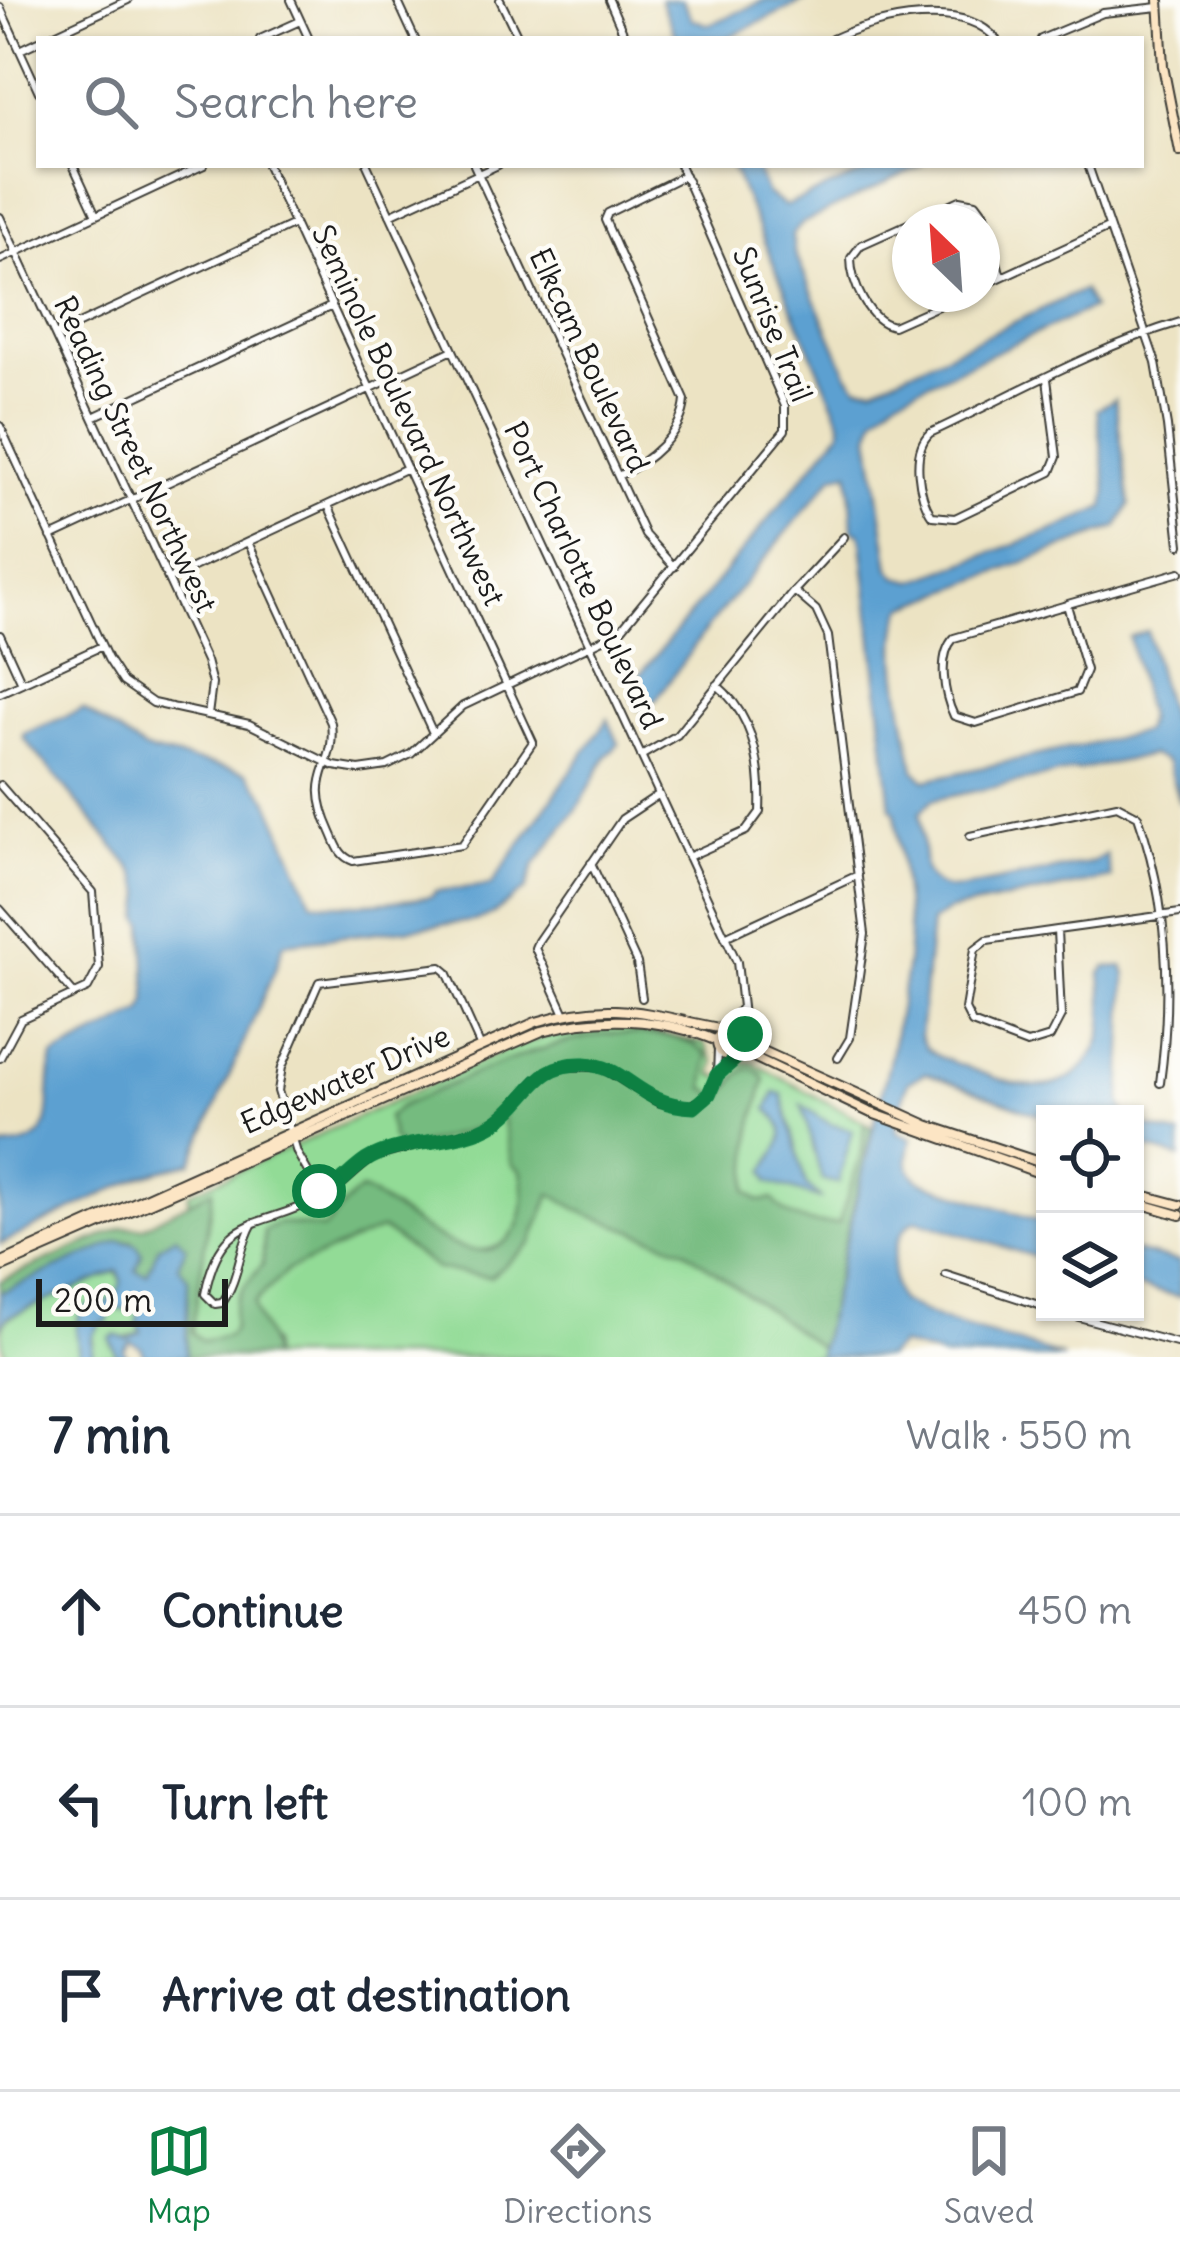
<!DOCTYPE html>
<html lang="en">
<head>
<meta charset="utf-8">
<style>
	body { margin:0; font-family:Delius,sans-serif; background:#f6f6f7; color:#1f2937 }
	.controls { position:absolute; right:36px; bottom:36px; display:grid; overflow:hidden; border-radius:0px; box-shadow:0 3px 9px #0004 }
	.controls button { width:108px; height:108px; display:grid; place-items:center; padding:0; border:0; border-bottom:3px solid #e0e1e3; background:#fff; color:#1f2937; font:60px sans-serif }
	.compass { position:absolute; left:892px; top:204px; width:108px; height:108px; border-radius:50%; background:#fff; box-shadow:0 3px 9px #0004; rotate:335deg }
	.scale { position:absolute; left:36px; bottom:30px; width:192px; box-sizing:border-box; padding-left:12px; border:6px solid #1c1c1c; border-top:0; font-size:33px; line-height:42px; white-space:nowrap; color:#1c1c1c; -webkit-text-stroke:9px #fdfcf7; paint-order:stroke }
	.stop { position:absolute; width:36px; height:36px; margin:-27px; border:9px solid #0b8043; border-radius:50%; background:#fff }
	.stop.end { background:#0b8043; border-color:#fff; box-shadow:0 3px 12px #0008 }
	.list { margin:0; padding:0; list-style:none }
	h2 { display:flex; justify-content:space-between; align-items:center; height:156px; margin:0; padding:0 48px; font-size:51px }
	h2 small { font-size:39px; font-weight:400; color:#747a83 }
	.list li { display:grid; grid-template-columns:78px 1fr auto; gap:36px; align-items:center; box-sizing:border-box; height:192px; padding:0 48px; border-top:3px solid #e0e1e3 }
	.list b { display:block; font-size:45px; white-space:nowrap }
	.list em { font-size:39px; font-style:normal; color:#747a83 }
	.icon { flex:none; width:66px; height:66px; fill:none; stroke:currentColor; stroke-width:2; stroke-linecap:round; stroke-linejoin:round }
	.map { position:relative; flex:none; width:1180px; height:1357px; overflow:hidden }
	.search { position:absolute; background:#fff; box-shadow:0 3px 9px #0004; left:36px; right:36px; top:36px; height:132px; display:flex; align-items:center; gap:30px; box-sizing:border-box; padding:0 42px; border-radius:0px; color:#747a83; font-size:45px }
	.sheet { height:732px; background:#fff }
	nav { display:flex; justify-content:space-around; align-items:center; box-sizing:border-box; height:168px; border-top:3px solid #e0e1e3; background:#fff; font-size:33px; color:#747a83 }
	nav a { display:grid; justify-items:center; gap:6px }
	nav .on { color:#0b8043 }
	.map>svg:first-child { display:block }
	.green { fill:#92db96; stroke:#577c59; stroke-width:3 }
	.forest { fill:#75bb7f; stroke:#486c4e; stroke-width:3 }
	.water { fill:#5ca0d1; stroke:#3c5e76; stroke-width:3 }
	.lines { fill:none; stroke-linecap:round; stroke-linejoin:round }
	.street-casing { stroke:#3b3a35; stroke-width:10 }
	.secondary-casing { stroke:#3b3a35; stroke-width:12 }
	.street { stroke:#fff; stroke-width:6 }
	.secondary { stroke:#fce5c4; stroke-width:8 }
	.route { stroke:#0b8043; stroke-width:15 }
	.labels { text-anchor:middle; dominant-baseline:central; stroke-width:9; stroke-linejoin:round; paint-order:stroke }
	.street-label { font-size:30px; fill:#1c1c1c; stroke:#fdfcf7 }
</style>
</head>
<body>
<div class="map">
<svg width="1180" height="1357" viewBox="0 0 1180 1357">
	<rect width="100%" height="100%" fill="#fdfcf7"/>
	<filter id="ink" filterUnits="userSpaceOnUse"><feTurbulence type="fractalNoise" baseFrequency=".00833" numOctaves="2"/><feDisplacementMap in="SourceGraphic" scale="24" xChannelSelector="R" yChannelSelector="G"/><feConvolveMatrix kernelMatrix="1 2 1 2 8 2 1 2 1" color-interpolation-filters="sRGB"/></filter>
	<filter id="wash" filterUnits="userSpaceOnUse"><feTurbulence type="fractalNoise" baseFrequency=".004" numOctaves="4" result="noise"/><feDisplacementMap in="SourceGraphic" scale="48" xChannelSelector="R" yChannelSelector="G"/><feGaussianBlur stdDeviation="2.7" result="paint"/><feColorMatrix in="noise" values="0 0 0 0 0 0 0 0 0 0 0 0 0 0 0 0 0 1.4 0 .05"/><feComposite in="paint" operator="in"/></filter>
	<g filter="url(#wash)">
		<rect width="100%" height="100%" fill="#ece3c3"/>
		<!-- green -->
		<path class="green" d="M599 1026 635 1027 705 1044 715 1062 712 1074 723 1078 741 1062 753 1063 872 1126 818 1357H271V1343L240 1340 173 1347 189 1193 510 1049 545 1037Z
			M115 1271 122 1280 118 1293 103 1307 89 1305 77 1319 79 1357H7C0 1343 0 1330 7 1318Z
			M138 1300H145L146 1304 142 1332 111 1343 118 1357H92L94 1331 111 1309 126 1310Z"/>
		<!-- forest -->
		<path class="forest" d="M609 1033C641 1035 685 1030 708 1056L705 1088 722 1097C734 1081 747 1053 765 1079L752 1128 747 1191 759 1201 773 1199C788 1221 814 1226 839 1223L862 1150 864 1124 872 1126 820 1348 684 1249 586 1214 551 1194 531 1244 490 1277 437 1269 382 1229 288 1270 254 1303C256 1324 272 1336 271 1357H186L188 1279 178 1265 186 1247 153 1261 147 1274H139L135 1266 139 1248 132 1241H119L0 1293V1281L124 1227H143L213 1189 192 1332 202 1341 228 1336 234 1328C230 1297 245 1287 263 1264L264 1231 279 1223 323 1229C337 1216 344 1200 361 1190 401 1205 470 1283 512 1235 526 1219 525 1190 521 1171L512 1164 501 1112 492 1114 484 1126 404 1150 392 1138 388 1117 401 1106C470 1075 534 1045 609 1033Z"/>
		<!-- water -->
		<path class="water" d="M660 0H682L692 19 709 25 765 0H806L725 39H677Z
			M731 165H755L767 194 785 206 882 165H923L803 223 792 235 794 251 847 373 857 386 875 387 1083 290 1092 308 897 397 876 416 870 435 890 568 897 577 914 581 1059 528 1104 507 1107 493 1097 409 1115 399 1130 504 1117 527 905 607C883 642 908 727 914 769L925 780 1143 732 1147 717 1129 637 1147 631 1166 705 1180 741V804L1167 762 1151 755 932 800 920 813 925 869C932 887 945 890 962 888L1094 862 1106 854 1111 878 948 911 931 922 920 1036C926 1056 946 1059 964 1066 1012 1085 1065 1107 1097 1048 1108 1027 1102 995 1101 973L1106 967 1123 966 1126 975 1121 1102 1125 1114H1045V1117L926 1073 908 1082 896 1121 897 1132 912 1138C906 1157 904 1170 922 1182L1045 1223V1260L917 1220C892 1228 887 1281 900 1301L941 1320 1064 1357H944L900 1345 886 1357H818L891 1055 907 964 909 936 895 811 891 808 862 541 860 533 853 530 849 472 834 475 705 631 656 700 640 710 633 701 634 682 841 431V421Z
			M83 709 145 750 247 772 268 799 312 901C328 909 412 900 432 896L436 891 491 885 608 719 619 744 606 757 579 806 534 866 526 889 492 915 474 921 284 943 277 965 192 1162 142 1176 0 1244V1147C65 1146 42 1106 53 1057L142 1012 147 1000 144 923 140 918 143 893 135 872 24 738V734Z
			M775 1093 782 1094 806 1185 822 1199 769 1182 765 1171C779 1145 795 1133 767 1109Z
			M802 1105 830 1124 853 1130 838 1183 822 1180Z
			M1135 1123 1180 1136V1158L1135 1145Z
			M176 1236 186 1247 178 1265 188 1279 186 1357H145L141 1347 130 1342 124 1350 127 1357H118L110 1338 115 1335 128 1339 141 1332 137 1320 139 1310 145 1306 142 1299 129 1309H111L107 1322H101L92 1338V1357H79L76 1329 81 1310 89 1305 103 1307 117 1293 122 1280 118 1271 7 1317 0 1327V1293L119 1241 136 1244 142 1254 136 1270 147 1274 159 1246Z
			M1135 1251 1180 1262V1297L1135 1286Z"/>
	</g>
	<g filter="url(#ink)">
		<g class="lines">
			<defs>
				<path id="street" d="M291 0 309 39
					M397 0 415 39
					M500 0 519 39
					M609 0 626 39
					M0 7 39 92
					M44 39 128 0
					M260 39 300 21
					M832 39C879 17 964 0 996 39
					M1041 39 1103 13 1159 7
					M20 50 39 41
					M73 165 96 215
					M367 165 737 962 745 1034
					M474 165 645 535 674 567
					M1088 165 1156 363 1167 426 1180 545
					M390 215 498 165
					M0 217 206 661 212 684 208 715
					M912 222 960 200 976 203 985 215 1001 277
					M910 223 861 245 851 258C851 282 868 321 893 326L965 294
					M0 260 204 165
					M982 286 1108 228
					M55 335 294 224
					M1047 379 1057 457 1051 472 955 518 932 516C918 496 911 450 930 433 1012 395 1094 348 1180 322
					M93 417 332 306
					M0 426 108 659 123 682 153 703 249 724 334 766 359 770 387 766 411 754 463 706 620 631 785 430V406L680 165
					M618 476C647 463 683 434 685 400L605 220 608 213 685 175
					M328 505 433 733
					M51 537 453 350
					M248 542 331 723C337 772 303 771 331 832 337 845 339 856 353 861L462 845 533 742 267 165
					M168 579 407 468
					M794 591 816 610 828 636 865 934 850 1038 838 1058
					M1068 604 1180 572
					M1067 605 1086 670 1077 692 976 723 954 716C944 695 937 656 954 638Z
					M0 635 22 683
					M0 693 102 646
					M641 756 677 735 794 591 844 537
					M0 785 93 892 99 967 88 988 21 1019 0 1058
					M970 836 1117 805 1138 816C1168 901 1172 994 1160 1083
					M688 857 746 831 760 812C762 766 754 716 717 685
					M591 863 637 963 642 998
					M0 909 74 994
					M1057 930 1061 1016 1050 1037 1027 1044 972 1023 965 1009 975 949 987 940Z
					M1057 930 1180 913
					M725 937 858 875
					M565 1014 535 948 538 941 622 819 658 795
					M728 1027 740 1009
					M480 1045 447 972 441 967 319 982 282 1067 278 1091 297 1153 322 1196 336 1189 373 1157 488 1127 512 1109 536 1080 561 1066 601 1067 658 1102 687 1107 705 1099 717 1075
					M718 1049 717 1075 735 1057
					M253 1223C238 1249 240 1278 222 1303L215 1304 205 1294C221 1209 262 1231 322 1196
					M946 1275 1045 1307
					M1060 1312 1180 1344"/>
				<path id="secondary" d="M1159 0 1163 66 1180 152
					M717 1042a15 15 0 1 1 30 0a15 15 0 1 1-30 0Z
					M747 1038 763 1051 927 1125 1045 1164
					M743 1052 869 1112 1045 1175
					M1135 1193 1180 1205
					M1135 1202 1180 1215
					M0 1263 536 1022C615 998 649 1015 724 1029
					M0 1268 542 1031C600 1015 661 1017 717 1041"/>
			</defs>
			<!-- street casing -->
			<use href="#street" class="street-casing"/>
			<!-- secondary casing -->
			<use href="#secondary" class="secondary-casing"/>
			<!-- street -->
			<use href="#street" class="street"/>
			<!-- secondary -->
			<use href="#secondary" class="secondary"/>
		</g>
	</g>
	<g class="lines" filter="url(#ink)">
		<!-- route -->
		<path class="route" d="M319 1191 322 1196C341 1186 353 1166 372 1157 410 1138 460 1145 496 1122 531 1099 534 1062 585 1064 627 1066 639 1106 694 1107L709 1094 717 1075 745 1050V1034"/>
	</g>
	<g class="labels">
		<!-- street labels -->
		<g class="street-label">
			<text transform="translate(773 324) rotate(68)">Sunrise Trail</text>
			<text transform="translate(590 360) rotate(65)">Elkcam Boulevard</text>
			<text transform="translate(409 415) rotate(65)">Seminole Boulevard Northwest</text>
			<text transform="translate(136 454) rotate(65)">Reading Street Northwest</text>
			<text transform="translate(584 575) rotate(65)">Port Charlotte Boulevard</text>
			<text transform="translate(345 1079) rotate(-24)">Edgewater Drive</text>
		</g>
	</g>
</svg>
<div class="controls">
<button><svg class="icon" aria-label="locate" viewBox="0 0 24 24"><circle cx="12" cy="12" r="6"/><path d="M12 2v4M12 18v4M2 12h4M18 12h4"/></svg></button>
<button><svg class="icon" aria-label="layers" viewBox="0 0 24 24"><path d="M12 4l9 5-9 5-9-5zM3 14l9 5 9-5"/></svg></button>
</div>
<svg class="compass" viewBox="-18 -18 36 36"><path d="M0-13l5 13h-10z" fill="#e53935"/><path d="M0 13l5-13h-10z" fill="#747a83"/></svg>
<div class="scale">200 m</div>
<div class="stop" style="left:319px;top:1191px"></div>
<div class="stop end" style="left:745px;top:1034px"></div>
<div class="search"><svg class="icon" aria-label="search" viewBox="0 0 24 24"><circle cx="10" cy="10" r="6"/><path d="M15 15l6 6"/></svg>Search here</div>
</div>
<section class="sheet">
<h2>7 min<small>Walk · 550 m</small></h2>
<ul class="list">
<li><svg class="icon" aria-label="ahead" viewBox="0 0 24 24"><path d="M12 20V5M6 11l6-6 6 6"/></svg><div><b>Continue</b></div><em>450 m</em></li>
<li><svg class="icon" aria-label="left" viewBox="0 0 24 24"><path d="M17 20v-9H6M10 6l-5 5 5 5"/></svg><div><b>Turn left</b></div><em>100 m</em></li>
<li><svg class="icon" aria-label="arrive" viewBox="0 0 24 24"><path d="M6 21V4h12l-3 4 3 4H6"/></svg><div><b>Arrive at destination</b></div></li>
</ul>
</section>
<nav>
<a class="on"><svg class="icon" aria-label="map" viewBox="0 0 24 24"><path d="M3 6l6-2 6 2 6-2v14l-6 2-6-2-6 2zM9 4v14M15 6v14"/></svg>Map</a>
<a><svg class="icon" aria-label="directions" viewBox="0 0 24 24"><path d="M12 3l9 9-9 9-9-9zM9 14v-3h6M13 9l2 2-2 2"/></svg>Directions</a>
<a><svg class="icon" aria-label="saved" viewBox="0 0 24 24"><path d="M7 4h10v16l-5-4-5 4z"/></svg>Saved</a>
</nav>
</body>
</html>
